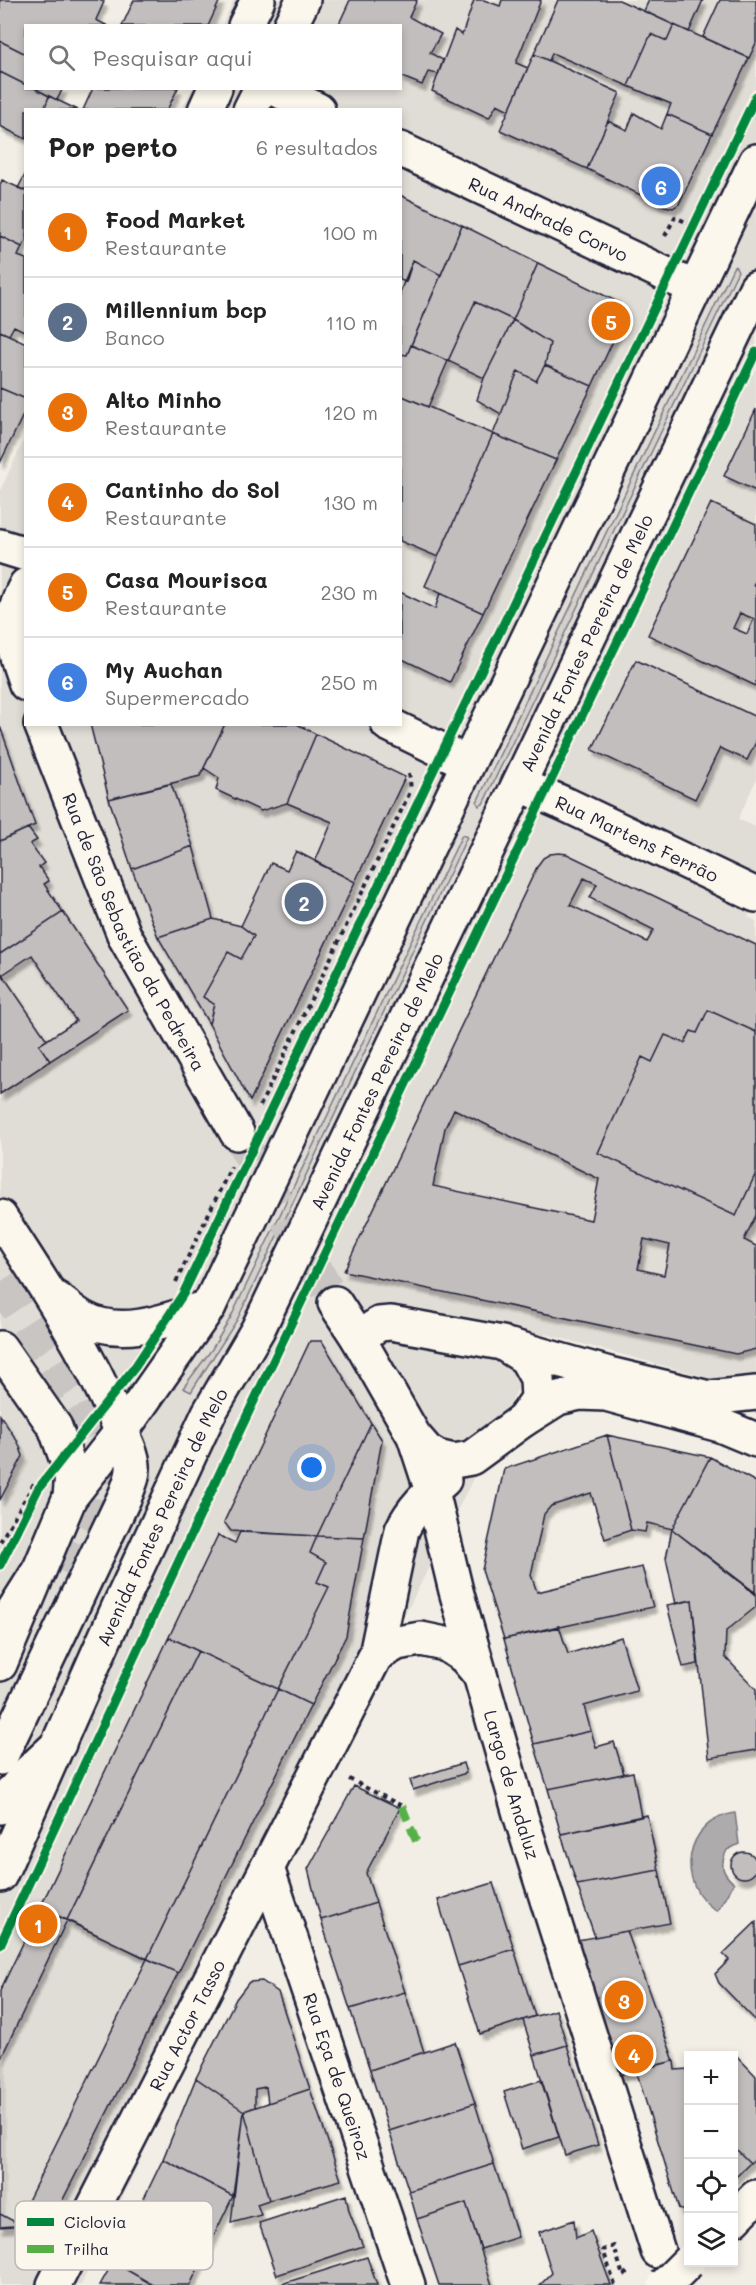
<!DOCTYPE html>
<html lang="pt">
<head>
<meta charset="utf-8">
<style>
	body { margin:0; font-family:Mali,sans-serif; background:#f2f2f2; color:#222 }
	.controls { position:absolute; right:18px; bottom:18px; display:grid; overflow:hidden; border-radius:0px; box-shadow:0 3px 9px #0003 }
	.controls button { width:54px; height:54px; display:grid; place-items:center; padding:0; border:0; border-bottom:2px solid #e0e0e0; background:#fff; color:#222; font:30px sans-serif }
	.you { position:absolute; left:312px; top:1468px; width:21px; height:21px; margin:-15px; border:4px solid #fff; border-radius:50%; background:#1a73e8; box-shadow:0 0 0 9px #1a73e833 }
	.badge { display:grid; place-items:center; width:39px; height:39px; border-radius:50%; background:#22223b; color:#fff; font-size:20px; font-weight:700 }
	.pin { position:absolute; translate:-50% -50%; border:3px solid #fff; box-shadow:0 2px 6px #0006 }
	.list { margin:0; padding:0; list-style:none }
	h2 { display:flex; justify-content:space-between; align-items:center; height:78px; margin:0; padding:0 24px; font-size:26px }
	h2 small { font-size:20px; font-weight:400; color:#767676 }
	.list li { display:grid; grid-template-columns:39px 1fr auto; gap:18px; align-items:center; box-sizing:border-box; height:90px; padding:0 24px; border-top:2px solid #e0e0e0 }
	.list b { display:block; font-size:22px; white-space:nowrap }
	.list p { margin:0; font-size:20px; white-space:nowrap; color:#767676 }
	.list em { font-size:20px; font-style:normal; color:#767676 }
	.icon { flex:none; width:33px; height:33px; fill:none; stroke:currentColor; stroke-width:2; stroke-linecap:round; stroke-linejoin:round }
	.map { position:relative; flex:none; width:756px; height:2285px; overflow:hidden }
	.search { position:absolute; background:#fff; box-shadow:0 3px 9px #0003; left:24px; top:24px; width:378px; height:66px; display:flex; align-items:center; gap:15px; box-sizing:border-box; padding:0 21px; border-radius:0px; color:#767676; font-size:22px }
	.panel { position:absolute; background:#fff; box-shadow:0 3px 9px #0003; left:24px; top:108px; width:378px; height:618px; border-radius:0px }
	.map>svg:first-child { display:block }
	.built { fill:#e0dcd6 }
	.green { fill:#d4d1cc; stroke:#7b7a84; stroke-width:1.5 }
	.water { fill:#aeabad; stroke:#76747f; stroke-width:1.5 }
	.building { fill:#c2bebe; stroke:#22223b; stroke-width:1.5; fill-rule:evenodd; filter:url(#shadow) }
	.lines { fill:none; stroke-linecap:round; stroke-linejoin:round }
	.street-tunnel { stroke:#c8c5c3; stroke-width:33; stroke-dasharray:33 16; stroke-linecap:butt }
	.highway-tunnel { stroke:#c8c5c3; stroke-width:33; stroke-dasharray:33 16; stroke-linecap:butt }
	.street-casing { stroke:#22223b; stroke-width:38 }
	.secondary-casing { stroke:#22223b; stroke-width:38 }
	.primary-casing { stroke:#22223b; stroke-width:38 }
	.highway-casing { stroke:#22223b; stroke-width:38 }
	.path { stroke:#22223b; stroke-width:4; stroke-dasharray:4.5 4.5; stroke-linecap:butt }
	.street { stroke:#fbf7ec; stroke-width:33 }
	.secondary { stroke:#fbf7ec; stroke-width:33 }
	.primary { stroke:#fbf7ec; stroke-width:33 }
	.highway { stroke:#fbf7ec; stroke-width:33 }
	.secondary-bridge-casing { stroke:#22223b; stroke-width:38; stroke-linecap:butt }
	.secondary-bridge { stroke:#fbf7ec; stroke-width:33 }
	.quiet { stroke:#55b146; stroke-width:8; stroke-dasharray:15 8; stroke-linecap:butt }
	.cycleway-casing { stroke:#fbf7ec; stroke-width:13 }
	.cycleway { stroke:#00873e; stroke-width:9 }
	.labels { text-anchor:middle; dominant-baseline:central; stroke-width:6; stroke-linejoin:round; paint-order:stroke }
	.street-label { font-size:18px; fill:#22223b; stroke:#fbf7ec }
	.key { fill:#fbf7ec; stroke:#bab7b7; stroke-width:1.5 }
	.key-label { font-size:16px; fill:#22223b }
</style>
</head>
<body>
<div class="map">
<svg width="756" height="2285" viewBox="0 0 756 2285">
	<defs>
		<filter id="shadow"><feDropShadow dx="3.5" dy="6" stdDeviation="1.5" flood-color="#0004"/></filter>
	</defs>
	<rect width="100%" height="100%" fill="#f2eee5"/>
	<filter id="ink" filterUnits="userSpaceOnUse"><feTurbulence type="fractalNoise" baseFrequency=".0167" numOctaves="2"/><feDisplacementMap in="SourceGraphic" scale="12" xChannelSelector="R" yChannelSelector="G"/><feConvolveMatrix kernelMatrix="1 2 1 2 8 2 1 2 1" color-interpolation-filters="sRGB"/></filter>
	<g filter="url(#ink)">
		<!-- built -->
		<path class="built" d="M234 0H756V780L738 819 756 827V901L748 917 756 921V1374L725 1382 545 1334 266 1894 81 2285H0V491L25 437 26 724H400V110L182 109 192 89 400 88V26L222 25Z"/>
		<!-- green -->
		<path class="green" d="M734 266 736 267 738 271 483 804 479 806 477 802Z
			M462 835 467 837 466 839 237 1320 191 1392 183 1388 212 1349 231 1317Z"/>
		<!-- water -->
		<path class="water" d="M735 1813 739 1844 727 1850C720 1864 721 1873 734 1883L717 1911C674 1885 684 1820 735 1813Z"/>
		<!-- building -->
		<path class="building" d="M0 0H99L104 2 96 20 108 26H26V54L0 41Z
			M134 0H220L208 26H122Z
			M350 0H417L409 17 441 34 430 53 443 60 438 74 428 72 422 85 400 76V26H338Z
			M474 0H484L500 6 502 0H541L516 63 528 68 509 110 497 104 489 118 432 91 455 30 462 35Z
			M558 0H619L674 25 667 41 651 34 628 86 552 53 549 61 534 54Z
			M649 0H703L689 32 644 11Z
			M720 0H756V43L749 58 703 37Z
			M674 25 749 58 712 134 667 114 671 104 628 86 651 34 667 41Z
			M0 41 26 54V85L0 72Z
			M534 54 620 93 587 169 500 130Z
			M0 72 26 85V88H34L49 96 44 110H26V139L0 126Z
			M34 88H63L57 100Z
			M93 88H178L167 110H83Z
			M49 96 57 100 78 110H44Z
			M634 113 661 129 667 114 712 134 679 204 673 208 661 205 587 169 608 121 627 130Z
			M26 173V191L18 188Z
			M2 180 26 191V241L22 247 0 236V185Z
			M400 195 462 225 441 275 413 260 406 282 400 280Z
			M462 225 538 263 513 320 475 302 448 361 411 345Z
			M0 236 22 247 18 256 26 259V332L14 326 9 335 0 331Z
			M413 260 441 275 407 355 400 354V292Z
			M538 263 620 303 625 315 592 386 545 365 550 343 513 320Z
			M475 302 513 320 484 378 448 361Z
			M513 320 550 343 545 365 536 381 518 371 501 414 477 400 484 378Z
			M0 331 26 343V399L0 388Z
			M411 345 448 361 428 407 400 395V354L407 355Z
			M545 365 592 386 556 460 493 434 518 371 536 381Z
			M0 388 26 399V409L0 463Z
			M400 395 493 434 438 557 400 541Z
			M756 409V491L724 476Z
			M493 434 556 460 483 613 425 586Z
			M711 503 756 524V580L753 585 756 587V686L648 635ZM740 613 754 619 747 634 733 628Z
			M400 592 435 609 440 593 483 613 450 682 400 658Z
			M636 660 756 717V742L747 760 720 748 695 799 592 750Z
			M90 724H225L200 776 109 799Z
			M225 724H297L316 734 287 803 261 811 216 790 219 778 204 768Z
			M0 726 35 825 0 841Z
			M316 734 405 777 355 882 315 862 332 822 287 803Z
			M171 784 193 846 132 869 109 799Z
			M28 828 37 840 30 844 44 863 39 867 49 881 44 884 63 912 0 954V841Z
			M193 846 213 919 158 937 132 869Z
			M296 851 355 882 250 1101 209 1024 214 1004 203 997 228 952 241 959 254 936 241 926 271 863 287 870Z
			M559 853 567 854 756 945V1032L708 1010 697 1033 691 1031 685 1043 665 1035 652 1062 642 1057 598 1153 736 1216 756 1173V1215L744 1240 756 1246V1349L736 1354 344 1271 538 865 543 858 550 854ZM584 878 597 884 590 898 654 930 647 942 570 905ZM454 1109 599 1179 591 1220 433 1186 445 1128ZM644 1239 670 1245 664 1275 638 1269Z
			M63 912 128 1010 50 1061 39 1045 76 1021 32 955 2 975 0 971V954Z
			M213 919 241 926 254 936 241 959 228 952 203 997 214 1004 209 1024 158 937Z
			M0 971 47 1040 39 1045 50 1061 0 1094Z
			M708 1010 756 1032V1173L736 1216 598 1153 642 1057 652 1062 665 1035 685 1043 691 1031 697 1033Z
			M310 1341H322L371 1423 317 1536 231 1531 224 1522Z
			M0 1415 18 1442 23 1456 0 1500Z
			M371 1423 382 1440 364 1538 317 1536Z
			M607 1435 710 1457 672 1529 647 1523 645 1532 631 1530Z
			M607 1435 631 1530 605 1539 591 1493 551 1506 544 1514 531 1575 537 1592 642 1567 653 1607 504 1639 482 1570 504 1469Z
			M710 1457 756 1482 755 1594 672 1529Z
			M672 1529 756 1593V1607L726 1631 725 1657 756 1689V1750L709 1758 692 1600 676 1604 666 1558Z
			M240 1532 317 1536 310 1553 326 1562 317 1582 329 1587 278 1689 169 1637 218 1535 235 1543Z
			M317 1536 364 1538 346 1636 311 1705 278 1689 329 1587 317 1582 326 1562 310 1553Z
			M692 1600 698 1664 683 1667 667 1605Z
			M559 1626 568 1654 621 1637 637 1691 584 1706 591 1731 534 1744 504 1639Z
			M169 1637 198 1651 67 1920 40 1908Z
			M198 1651 278 1689 147 1959 67 1920Z
			M278 1689 311 1705 178 1973 147 1959Z
			M591 1731 596 1747 614 1742 624 1774 548 1789 534 1744Z
			M463 1763 466 1773 413 1790 410 1780Z
			M633 1772 641 1817 561 1834 548 1789Z
			M354 1786 400 1808 366 1873 376 1903 321 1920 308 1869Z
			M647 1815 659 1870 577 1885 561 1834Z
			M731 1865a13 13 0 1 1 26 0a13 13 0 1 1-26 0Z
			M659 1870 670 1923 595 1937 577 1885Z
			M493 1883 514 1949 458 1966 438 1900Z
			M376 1903 405 1992 350 2009 321 1920Z
			M40 1908 178 1973 51 2223 0 2227V1991Z
			M67 1920 147 1959 17 2223 0 2214V2060Z
			M756 1922V2021L719 1983 715 1974 729 1960 723 1954Z
			M627 1931 674 2061 619 2075 577 1940Z
			M514 1949 535 2016 480 2034 458 1966Z
			M262 1981 278 1992 310 2089 268 2103 266 2087 255 2089V2107L244 2111 196 2078 236 1999 249 1982Z
			M405 1992 424 2052 370 2070 350 2009Z
			M556 2010 567 2045 534 2055 523 2020Z
			M455 2042 475 2103 389 2131 370 2070Z
			M567 2045 598 2145 565 2155 534 2055Z
			M734 2053 756 2076V2158L750 2163 734 2147V2056H732Z
			M674 2061 675 2070 688 2069V2213L679 2209 636 2070Z
			M196 2078 244 2111 233 2196 163 2159Z
			M541 2080 559 2137 522 2149 504 2092Z
			M310 2089 341 2180 269 2200 244 2111Z
			M475 2103 494 2164 409 2191 389 2131Z
			M244 2111 269 2200 257 2204 261 2215 231 2223Z
			M734 2147 750 2163 734 2179Z
			M163 2159 233 2196 190 2285H153L113 2262Z
			M494 2164 518 2237 481 2249 466 2203 417 2219 409 2191Z
			M346 2195 349 2211 363 2246 277 2275 259 2223Z
			M466 2203 492 2285H439L417 2219Z
			M574 2220 576 2238 591 2231 611 2285H540L552 2273 539 2232Z
			M367 2257 377 2285H278Z
			M113 2262 153 2285H100Z"/>
		<g class="lines">
			<!-- street-tunnel -->
			<path class="street-tunnel" d="M237 1133 335 1303"/>
			<!-- highway-tunnel -->
			<path class="highway-tunnel" d="M0 1282 79 1403 97 1444 102 1463 101 1492 97 1511 65 1587"/>
			<defs>
				<g id="street">
					<path d="M245 26 258 0"/>
					<path d="M290 26 303 0"/>
					<path d="M274 88 318 110"/>
					<path d="M205 110 215 88"/>
					<path d="M250 110 261 88"/>
					<path id="s1" d="M400 149 695 288"/>
					<path d="M0 546 26 554"/>
					<path d="M26 585C5 624 12 645 26 684"/>
					<path id="s2" d="M41 724 125 937 237 1133"/>
					<path d="M388 724 468 763"/>
					<path id="s3" d="M519 784 567 805 756 895"/>
					<path d="M335 1303 358 1338"/>
					<path d="M510 1346 609 1374 709 1398 756 1393"/>
					<path d="M523 1420 558 1398 580 1393 606 1394 720 1425 756 1440"/>
					<path id="s4" d="M414 1436 427 1451 437 1457 454 1461 471 1458 523 1420 538 1399 537 1378 526 1358 502 1343 391 1323 379 1324 358 1338 414 1436 432 1491 456 1591 520 1814 658 2251"/>
					<path d="M376 1655 397 1643 421 1639 445 1644 465 1657 480 1675"/>
					<path id="s5" d="M267 1868 408 2285"/>
					<path id="s6" d="M54 2285 376 1655 402 1530C412 1509 427 1495 444 1480"/>
				</g>
				<path id="secondary" d="M734 2219 756 2197"/>
				<g id="primary">
					<path d="M0 1217C43 1283 86 1348 117 1421 122 1434 132 1451 133 1465 134 1475 129 1486 125 1496L0 1758"/>
					<path d="M57 1299C65 1305 74 1313 83 1318 122 1340 171 1319 209 1306"/>
					<path d="M0 1348 55 1427 72 1474 70 1497"/>
					<path d="M0 1664 70 1497 121 1432 209 1306 756 161"/>
					<path id="s7" d="M0 1875 117 1611 209 1413 258 1329 756 288"/>
				</g>
				<path id="highway" d="M0 1632 38 1572
					M0 1807 28 1773 59 1744"/>
			</defs>
			<!-- street casing -->
			<use href="#street" class="street-casing"/>
			<!-- secondary casing -->
			<use href="#secondary" class="secondary-casing"/>
			<!-- primary casing -->
			<use href="#primary" class="primary-casing"/>
			<!-- highway casing -->
			<use href="#highway" class="highway-casing"/>
			<!-- path -->
			<path class="path" d="M665 236 675 217 690 224
				M409 773 411 789
				M260 1106 411 790
				M176 1282 231 1167
				M0 1542 36 1480
				M349 1779 402 1806
				M615 2285 603 2250 614 2246 623 2276 630 2269"/>
			<!-- street -->
			<use href="#street" class="street"/>
			<!-- secondary -->
			<use href="#secondary" class="secondary"/>
			<!-- primary -->
			<use href="#primary" class="primary"/>
			<!-- highway -->
			<use href="#highway" class="highway"/>
			<defs>
				<path id="secondary-bridge" d="M665 2285 688 2262"/>
			</defs>
			<!-- secondary-bridge casing -->
			<use href="#secondary-bridge" class="secondary-bridge-casing"/>
			<!-- secondary-bridge -->
			<use href="#secondary-bridge" class="secondary-bridge"/>
			<!-- quiet -->
			<path class="quiet" d="M402 1806 418 1846"/>
			<defs>
				<path id="cycleway" d="M0 1565 38 1489 135 1367 183 1294 756 96
					M0 1945 231 1449 756 352"/>
			</defs>
			<!-- cycleway casing -->
			<use href="#cycleway" class="cycleway-casing"/>
			<!-- cycleway -->
			<use href="#cycleway" class="cycleway"/>
		</g>
	</g>
	<g class="labels">
		<!-- street labels -->
		<g class="street-label">
			<text stroke="none"><textPath href="#s1" startOffset="164">Rua Andrade Corvo</textPath></text>
			<text stroke="none"><textPath href="#s7" startOffset="1365">Avenida Fontes Pereira de Melo</textPath></text>
			<text stroke="none"><textPath href="#s3" startOffset="130">Rua Martens Ferrão</textPath></text>
			<text stroke="none"><textPath href="#s2" startOffset="228">Rua de São Sebastião da Pedreira</textPath></text>
			<text stroke="none"><textPath href="#s7" startOffset="879">Avenida Fontes Pereira de Melo</textPath></text>
			<text stroke="none"><textPath href="#s7" startOffset="393">Avenida Fontes Pereira de Melo</textPath></text>
			<text stroke="none"><textPath href="#s4" startOffset="854">Largo de Andaluz</textPath></text>
			<text stroke="none"><textPath href="#s6" startOffset="292">Rua Actor Tasso</textPath></text>
			<text stroke="none"><textPath href="#s5" startOffset="220">Rua Eça de Queiroz</textPath></text>
		</g>
	</g>
	<!-- legend -->
	<rect x="15" y="2201" width="198" height="69" rx="9" class="key"/>
	<rect x="27" y="2218" width="27" height="8" fill="#00873e"/>
	<rect x="27" y="2245" width="27" height="8" fill="#55b146"/>
	<g class="key-label">
		<text x="64" y="2228">Ciclovia</text>
		<text x="64" y="2255">Trilha</text>
	</g>
</svg>
<div class="controls">
<button>+</button>
<button>−</button>
<button><svg class="icon" aria-label="locate" viewBox="0 0 24 24"><circle cx="12" cy="12" r="6"/><path d="M12 2v4M12 18v4M2 12h4M18 12h4"/></svg></button>
<button><svg class="icon" aria-label="layers" viewBox="0 0 24 24"><path d="M12 4l9 5-9 5-9-5zM3 14l9 5 9-5"/></svg></button>
</div>
<div class="you"></div>
<div class="pin badge" style="left:38px;top:1924px;background:#e8710a">1</div>
<div class="pin badge" style="left:304px;top:902px;background:#5c6f8a">2</div>
<div class="pin badge" style="left:624px;top:2000px;background:#e8710a">3</div>
<div class="pin badge" style="left:634px;top:2054px;background:#e8710a">4</div>
<div class="pin badge" style="left:611px;top:321px;background:#e8710a">5</div>
<div class="pin badge" style="left:661px;top:186px;background:#3f7fe0">6</div>
<div class="search"><svg class="icon" aria-label="search" viewBox="0 0 24 24"><circle cx="10" cy="10" r="6"/><path d="M15 15l6 6"/></svg>Pesquisar aqui</div>
<section class="panel">
<h2>Por perto<small>6 resultados</small></h2>
<ul class="list">
<li><span class="badge" style="background:#e8710a">1</span><div><b>Food Market</b><p>Restaurante</p></div><em>100 m</em></li>
<li><span class="badge" style="background:#5c6f8a">2</span><div><b>Millennium bcp</b><p>Banco</p></div><em>110 m</em></li>
<li><span class="badge" style="background:#e8710a">3</span><div><b>Alto Minho</b><p>Restaurante</p></div><em>120 m</em></li>
<li><span class="badge" style="background:#e8710a">4</span><div><b>Cantinho do Sol</b><p>Restaurante</p></div><em>130 m</em></li>
<li><span class="badge" style="background:#e8710a">5</span><div><b>Casa Mourisca</b><p>Restaurante</p></div><em>230 m</em></li>
<li><span class="badge" style="background:#3f7fe0">6</span><div><b>My Auchan</b><p>Supermercado</p></div><em>250 m</em></li>
</ul>
</section>
</div>
</body>
</html>
